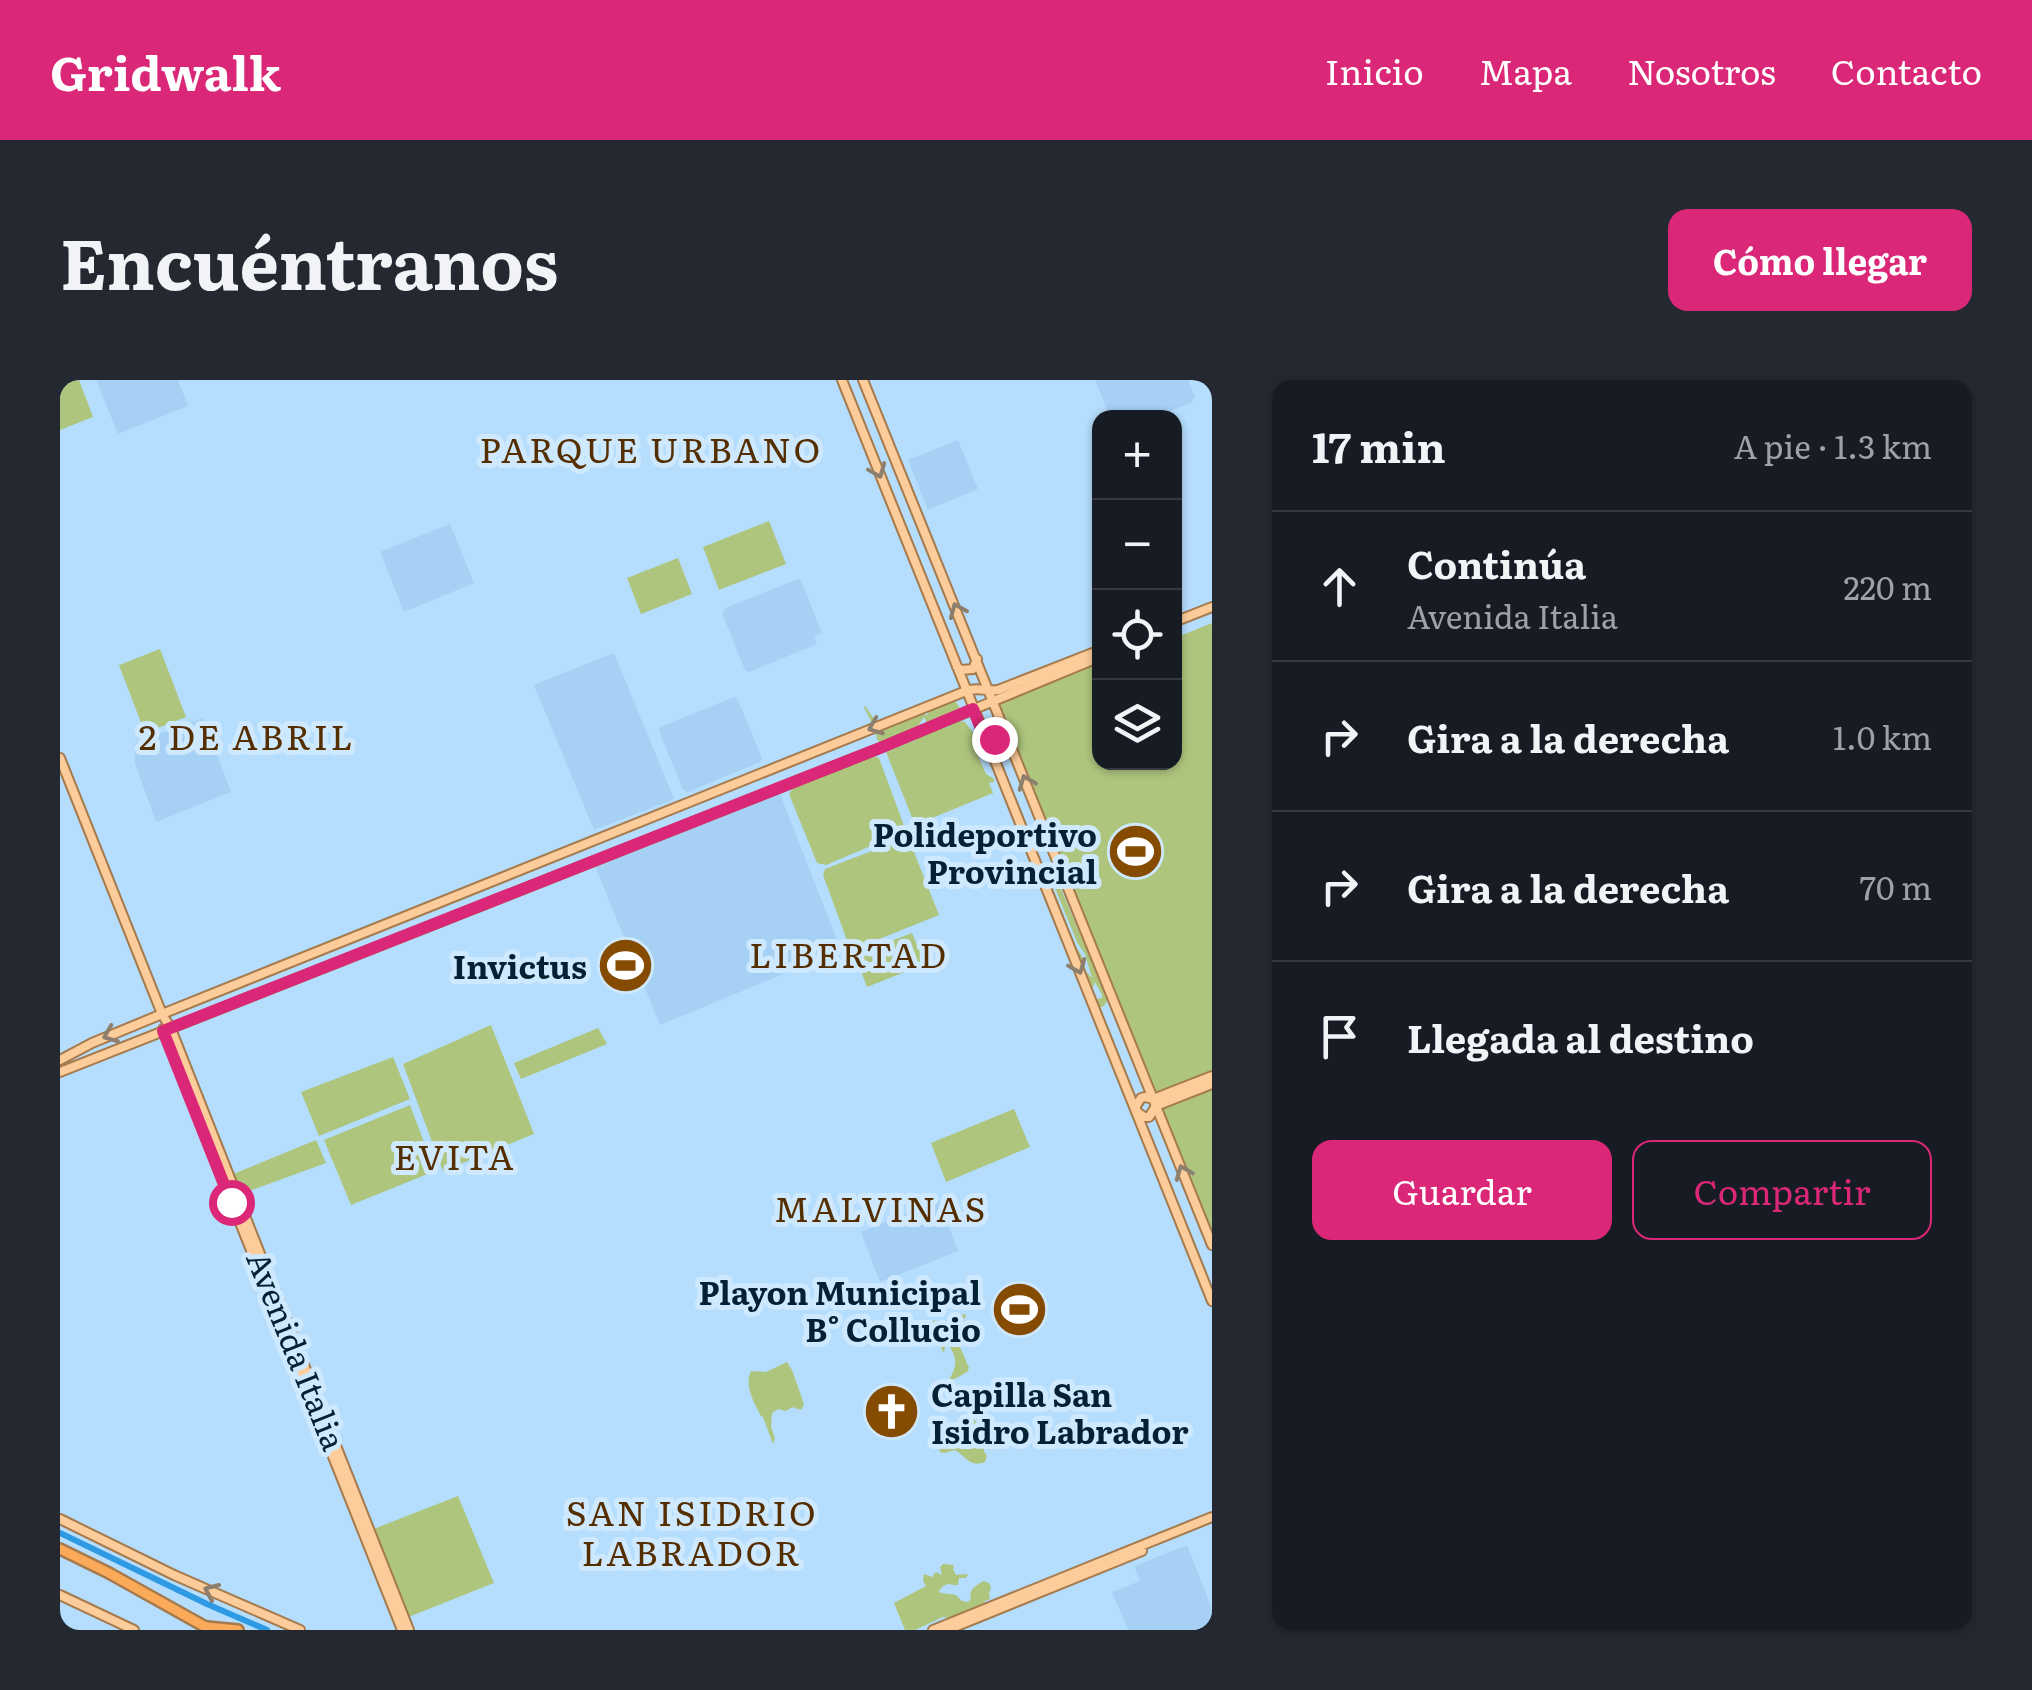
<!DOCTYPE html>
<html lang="es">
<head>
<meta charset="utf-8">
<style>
	body { margin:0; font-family:Literata,serif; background:#242831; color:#f1f3f6 }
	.controls { position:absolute; right:30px; top:30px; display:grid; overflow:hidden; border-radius:20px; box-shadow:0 2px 8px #0004 }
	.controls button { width:90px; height:90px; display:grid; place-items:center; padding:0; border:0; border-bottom:2px solid #363941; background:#171b24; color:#f1f3f6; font:50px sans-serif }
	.stop { position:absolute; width:30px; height:30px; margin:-22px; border:8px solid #db2777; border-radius:50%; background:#fff }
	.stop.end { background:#db2777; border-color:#fff; box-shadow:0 2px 10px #0008 }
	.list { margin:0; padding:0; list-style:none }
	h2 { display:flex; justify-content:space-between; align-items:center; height:130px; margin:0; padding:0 40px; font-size:42px }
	h2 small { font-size:32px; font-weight:400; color:#9ea1a6 }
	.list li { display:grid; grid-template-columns:65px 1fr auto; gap:30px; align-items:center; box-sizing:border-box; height:150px; padding:0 40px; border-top:2px solid #363941 }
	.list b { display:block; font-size:38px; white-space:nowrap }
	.list p { margin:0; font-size:32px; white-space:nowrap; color:#9ea1a6 }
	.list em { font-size:32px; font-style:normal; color:#9ea1a6 }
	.actions { display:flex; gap:20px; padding:30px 40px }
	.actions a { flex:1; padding:22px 0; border:2px solid #db2777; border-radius:20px; text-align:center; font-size:35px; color:#db2777 }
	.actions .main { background:#db2777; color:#fff }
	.icon { flex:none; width:55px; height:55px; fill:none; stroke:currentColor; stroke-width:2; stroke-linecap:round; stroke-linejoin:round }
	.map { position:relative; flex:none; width:1152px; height:1250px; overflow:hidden; border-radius:20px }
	header { display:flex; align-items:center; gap:60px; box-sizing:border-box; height:140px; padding:0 50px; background:#db2777; color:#fff }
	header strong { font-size:48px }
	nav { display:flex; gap:55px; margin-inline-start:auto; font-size:35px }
	.intro { display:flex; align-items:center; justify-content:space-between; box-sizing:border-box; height:240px; padding:0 60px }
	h1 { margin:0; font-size:70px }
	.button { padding:25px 45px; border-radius:20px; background:#db2777; color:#fff; font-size:35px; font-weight:700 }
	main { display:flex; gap:60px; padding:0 60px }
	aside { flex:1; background:#171b24; border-radius:20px; box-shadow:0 2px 8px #0004 }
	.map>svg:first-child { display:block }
	.built { fill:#a6d0f4 }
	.green { fill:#aec57e }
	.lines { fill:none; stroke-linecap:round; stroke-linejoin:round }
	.canal { stroke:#2d9ae3; stroke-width:6 }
	.major-casing { stroke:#a57a4c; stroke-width:12 }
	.highway-casing { stroke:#a57a4c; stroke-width:14 }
	.major { stroke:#fdcc9b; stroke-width:8 }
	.highway { stroke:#fbaa59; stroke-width:9 }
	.oneway { stroke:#8d7f6d }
	.route { stroke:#db2777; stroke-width:12 }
	.labels { text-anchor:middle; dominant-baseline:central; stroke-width:10; stroke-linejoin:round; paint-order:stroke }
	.poi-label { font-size:32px; font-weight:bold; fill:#042134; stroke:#cee8fe; text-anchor:end }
	.street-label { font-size:32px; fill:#042134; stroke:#cee8fe }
	.neighbourhood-label { font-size:35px; letter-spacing:2.5px; fill:#552e00; stroke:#cee8fe }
</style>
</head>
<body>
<header>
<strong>Gridwalk</strong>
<nav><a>Inicio</a><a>Mapa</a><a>Nosotros</a><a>Contacto</a></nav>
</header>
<div class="intro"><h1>Encuéntranos</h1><a class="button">Cómo llegar</a></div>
<main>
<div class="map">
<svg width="1152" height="1250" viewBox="0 0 1152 1250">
	<rect width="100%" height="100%" fill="#b5ddfd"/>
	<!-- built -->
	<path class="built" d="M36 0H118L128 26 58 54Z
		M1035 0H1128L1135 16 1131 23 1095 37H1050Z
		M898 60 918 109 868 130 848 80Z
		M390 144 414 203 344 232 321 174 322 171Z
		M738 199 741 200 762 253 754 256 757 264 689 292 685 290 662 233 665 228Z
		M554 273 614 419 534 450 474 305Z
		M674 317 677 318 702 378 700 382 628 412 623 410 599 351 600 347Z
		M143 338 171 412 96 442 75 383V363Z
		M717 411 720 414 781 570 600 645 535 486 536 483Z
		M879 820 898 871 820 902 801 852Z
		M1127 1165 1152 1229V1250H1068L1052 1212 1080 1201 1074 1186Z"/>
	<!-- green -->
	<path class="green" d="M0 0H19L33 37 0 50Z
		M709 141 726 184 659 210 643 167Z
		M618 178 632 214 581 234 567 198Z
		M1152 243V691L1096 713 938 322 1038 280 1040 382H1114L1115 258Z
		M100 269 126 337 85 353 59 285Z
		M893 318 902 331 883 339H875L872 344 867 343 864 337 855 351 825 365 817 360C816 351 809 336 804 328L805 326 818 345 861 329 865 335 868 334 870 330H876V326Z
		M899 339 901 342 904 341 916 356 915 360 920 367 916 371 926 394 934 399V402L929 403 933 413 855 445 826 372 856 360V357L881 346 883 349 890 346 891 341Z
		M808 374 819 378 846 451 766 485 757 483 729 414 733 408 755 398 756 393 761 396 798 381 802 376Z
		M848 457 879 535 807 564 805 568 799 567 798 571 794 572 789 566 763 495 765 489Z
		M995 502 1001 509 1048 619 1044 626 1039 628 1037 619 1042 618V615L1035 602 1031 611 989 504 995 513 1016 567 1022 576 1026 591 1032 598 1025 574 1017 562 993 503Z
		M852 553 865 584 807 607 795 575Z
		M431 645 474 754 383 791 343 684Z
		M538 648 547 664 461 699 454 683Z
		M333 677 350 719 259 756 241 712Z
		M1152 707V855L1101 728Z
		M350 725 375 791 291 825 264 760Z
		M954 729 970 767 886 802 871 763Z
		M256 760 266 783 178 815 171 795Z
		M903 934 906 935 905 938 895 943 900 967 909 988 907 992 891 1001 889 1000C903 976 890 974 884 952L879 955 885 967 884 973 880 966 874 963 868 944 874 940 876 946 879 947 886 940 893 939Z
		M727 982 732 990 744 1024 741 1030 732 1027 726 1031 718 1029 712 1033 711 1047 715 1058 713 1064 703 1037 701 1036C694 1022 684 1006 691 991L706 992Z
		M912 1037C921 1046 919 1065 927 1076L925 1082C909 1088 906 1076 895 1070L884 1073 880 1072 878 1065 898 1058 905 1040Z
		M398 1116 434 1203 346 1238 311 1150Z
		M883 1184 894 1185 893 1189 896 1195 908 1194 906 1198H899L898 1205C889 1205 886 1201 879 1211L881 1213 896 1215 902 1221 908 1222 911 1219 910 1214 913 1208 923 1201 929 1203 931 1207 929 1213 930 1219 925 1221 921 1228 905 1231 897 1239 883 1237 855 1250H845L834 1223 866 1206 863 1201 864 1194 872 1197 876 1192 882 1195 880 1187Z"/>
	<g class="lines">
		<!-- canal -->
		<path class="canal" d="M0 1153 147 1224 207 1250"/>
		<defs>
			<path id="major" d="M782 0 1152 921
				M803 0 1152 865
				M1114 242 1152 227
				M897 287 901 290 913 289 917 279
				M0 378 102 634 111 649 349 1250
				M103 649 342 1250
				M0 680 32 663 102 634 906 311C918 306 926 312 938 310L1040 270
				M0 692 820 368 1040 277
				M1152 696 1093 719 1085 717 1081 718 1076 726V731L1084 737H1089L1096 726 1152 704
				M0 1139 114 1195 240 1250
				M0 1215 74 1250
				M873 1250 1152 1137
				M887 1250 1082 1171"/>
			<path id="highway" d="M0 1169 49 1193 151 1250
				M147 1247 178 1250"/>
		</defs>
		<!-- major casing -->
		<use href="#major" class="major-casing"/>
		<!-- highway casing -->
		<use href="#highway" class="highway-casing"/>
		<!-- major -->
		<use href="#major" class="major"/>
		<!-- highway -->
		<use href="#highway" class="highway"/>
	</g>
	<!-- one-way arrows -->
	<defs><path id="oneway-chevron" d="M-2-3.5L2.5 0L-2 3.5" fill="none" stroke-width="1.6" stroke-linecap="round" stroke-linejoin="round" transform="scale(2.5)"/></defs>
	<g class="oneway">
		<use href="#oneway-chevron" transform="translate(818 91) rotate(68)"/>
		<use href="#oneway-chevron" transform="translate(897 230) rotate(-113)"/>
		<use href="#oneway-chevron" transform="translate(815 347) rotate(158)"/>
		<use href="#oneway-chevron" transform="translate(966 402) rotate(-111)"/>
		<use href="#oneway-chevron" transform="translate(1018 587) rotate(68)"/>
		<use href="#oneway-chevron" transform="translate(50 655) rotate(158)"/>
		<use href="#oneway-chevron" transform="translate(1123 792) rotate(-112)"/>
		<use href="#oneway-chevron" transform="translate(151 1211) rotate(-156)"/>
	</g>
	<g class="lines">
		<!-- route -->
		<path class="route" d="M171 822 103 651 820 368 908 331 913 329 929 368 934 359"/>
	</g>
	<!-- icons -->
	<defs>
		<symbol id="stadium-disc" viewBox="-11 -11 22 22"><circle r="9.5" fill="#854b00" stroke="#cee8fe"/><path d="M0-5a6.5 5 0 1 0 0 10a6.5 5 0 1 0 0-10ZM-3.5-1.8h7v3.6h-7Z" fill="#fff"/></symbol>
		<symbol id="church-disc" viewBox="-11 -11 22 22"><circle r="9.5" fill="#854b00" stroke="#cee8fe"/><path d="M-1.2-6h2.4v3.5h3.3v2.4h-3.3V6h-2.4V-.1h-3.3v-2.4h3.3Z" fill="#fff"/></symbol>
	</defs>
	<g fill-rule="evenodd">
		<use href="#stadium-disc" x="1044" y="440" width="63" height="63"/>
		<use href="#stadium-disc" x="534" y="554" width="63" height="63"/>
		<use href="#stadium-disc" x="928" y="898" width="63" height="63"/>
		<use href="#church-disc" x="800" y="1000" width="63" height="63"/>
	</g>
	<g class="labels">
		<!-- poi labels -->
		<g class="poi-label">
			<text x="1037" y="453">Polideportivo<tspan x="1037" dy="37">Provincial</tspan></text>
			<text x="527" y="585">Invictus</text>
			<text x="921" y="911">Playon Municipal<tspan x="921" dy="37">B° Collucio</tspan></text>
			<text x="871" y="1013" text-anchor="start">Capilla San<tspan x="871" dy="37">Isidro Labrador</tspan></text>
		</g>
		<!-- street labels -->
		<g class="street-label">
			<text transform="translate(238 970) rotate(68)">Avenida Italia</text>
		</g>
		<!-- neighbourhood labels -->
		<g class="neighbourhood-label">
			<text x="591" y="68">PARQUE URBANO</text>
			<text x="187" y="355">2 DE ABRIL</text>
			<text x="789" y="573">LIBERTAD</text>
			<text x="395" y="775">EVITA</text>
			<text x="821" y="827">MALVINAS</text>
			<text x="632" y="1131">SAN ISIDRIO<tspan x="632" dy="40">LABRADOR</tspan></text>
		</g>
	</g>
</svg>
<div class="controls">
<button>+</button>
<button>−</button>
<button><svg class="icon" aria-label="locate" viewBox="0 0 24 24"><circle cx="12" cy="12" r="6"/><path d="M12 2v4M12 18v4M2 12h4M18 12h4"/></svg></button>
<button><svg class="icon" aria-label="layers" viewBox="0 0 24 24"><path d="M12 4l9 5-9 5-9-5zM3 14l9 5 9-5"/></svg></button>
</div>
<div class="stop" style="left:171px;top:822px"></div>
<div class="stop end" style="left:934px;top:359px"></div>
</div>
<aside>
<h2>17 min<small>A pie · 1.3 km</small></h2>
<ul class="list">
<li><svg class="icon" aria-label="ahead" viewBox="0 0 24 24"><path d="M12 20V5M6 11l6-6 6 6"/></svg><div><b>Continúa</b><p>Avenida Italia</p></div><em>220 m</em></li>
<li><svg class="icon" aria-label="right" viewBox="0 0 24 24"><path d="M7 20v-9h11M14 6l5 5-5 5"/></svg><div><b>Gira a la derecha</b></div><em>1.0 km</em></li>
<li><svg class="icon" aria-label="right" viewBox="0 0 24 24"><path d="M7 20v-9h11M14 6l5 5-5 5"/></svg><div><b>Gira a la derecha</b></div><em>70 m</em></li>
<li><svg class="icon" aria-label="arrive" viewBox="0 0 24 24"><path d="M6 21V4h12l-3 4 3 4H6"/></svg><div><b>Llegada al destino</b></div></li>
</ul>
<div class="actions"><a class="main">Guardar</a><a>Compartir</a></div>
</aside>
</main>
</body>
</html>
